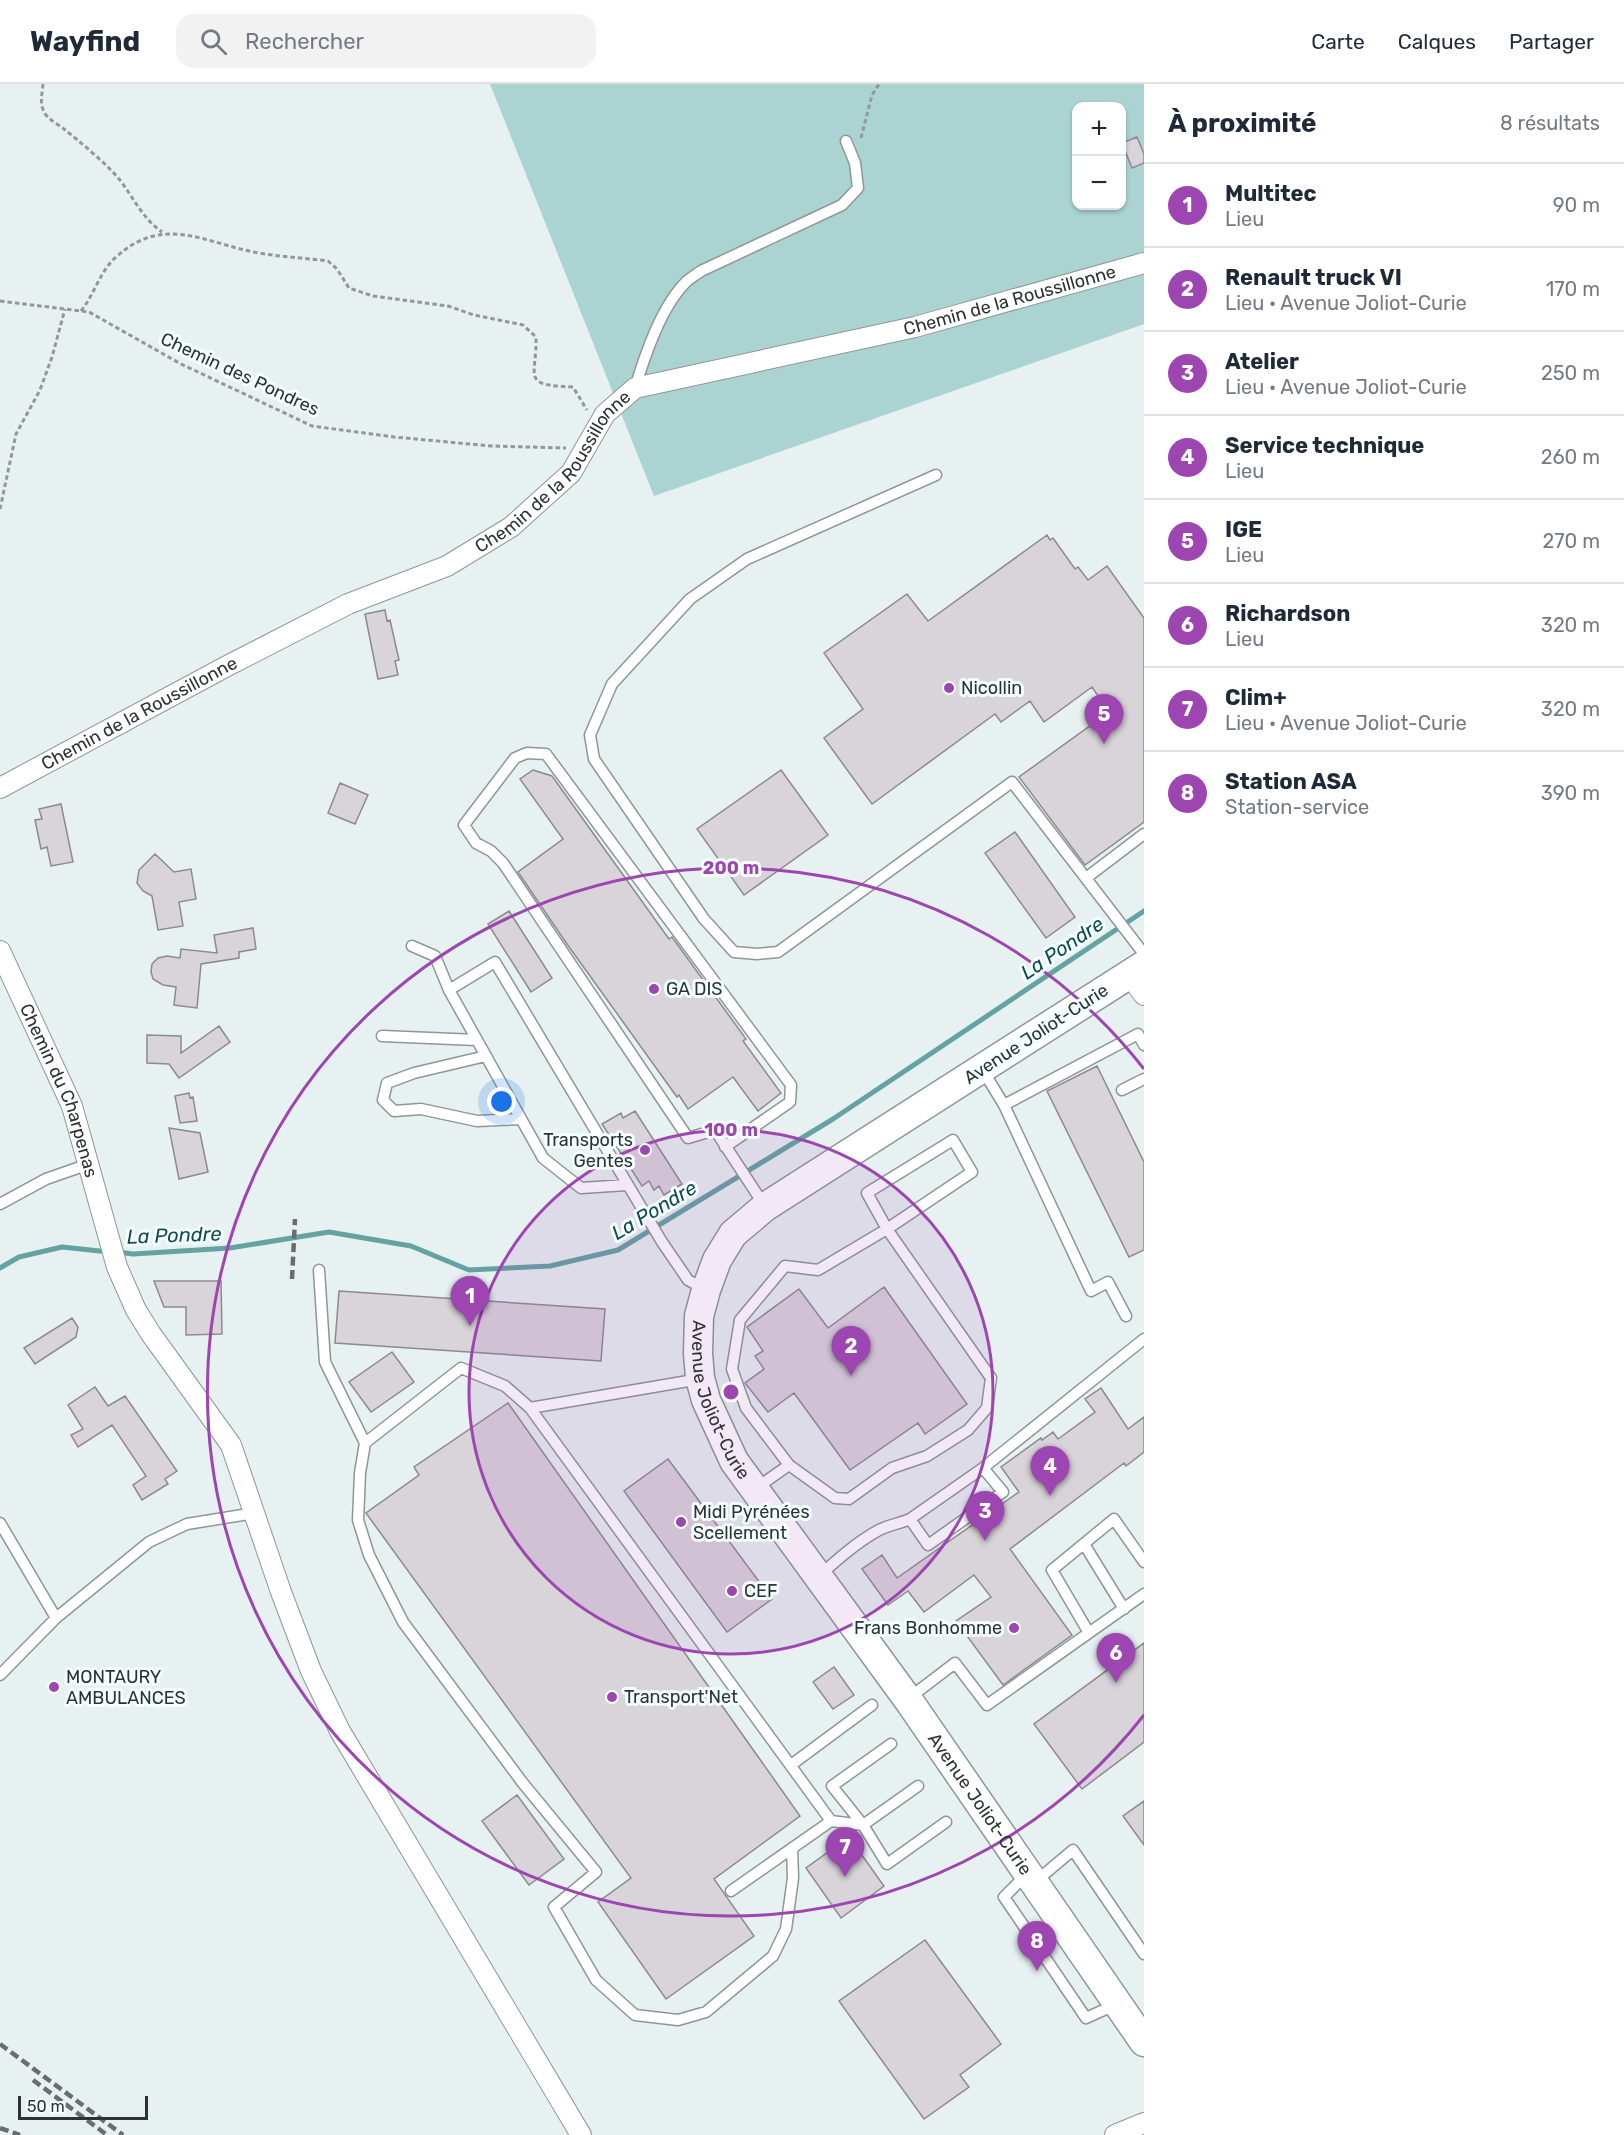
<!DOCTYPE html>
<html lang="fr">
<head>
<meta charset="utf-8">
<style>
	body { margin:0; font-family:Rubik,sans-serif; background:#f2f2f3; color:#1f2937 }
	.controls { position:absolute; right:18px; top:18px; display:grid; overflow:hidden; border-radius:12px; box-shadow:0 2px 4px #0004 }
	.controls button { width:54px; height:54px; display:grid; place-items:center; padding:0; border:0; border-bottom:2px solid #e0e1e3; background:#fff; color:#1f2937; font:30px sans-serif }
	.scale { position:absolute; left:18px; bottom:15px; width:130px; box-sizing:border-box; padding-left:6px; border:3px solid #2e3232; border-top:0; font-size:16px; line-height:21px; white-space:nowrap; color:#2e3232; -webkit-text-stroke:4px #f4ffff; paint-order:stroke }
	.you { position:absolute; left:502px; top:1018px; width:21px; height:21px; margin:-15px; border:4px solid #fff; border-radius:50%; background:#1a73e8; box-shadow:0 0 0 9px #1a73e833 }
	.badge { display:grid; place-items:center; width:39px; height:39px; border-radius:50%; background:#9d45b1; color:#fff; font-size:20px; font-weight:700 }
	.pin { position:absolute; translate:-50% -50px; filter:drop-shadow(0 2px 3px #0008) }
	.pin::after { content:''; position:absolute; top:32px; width:21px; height:18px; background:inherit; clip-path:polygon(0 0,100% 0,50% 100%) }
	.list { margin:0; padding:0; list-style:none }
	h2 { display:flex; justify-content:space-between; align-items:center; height:78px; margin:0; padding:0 24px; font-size:26px }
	h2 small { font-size:20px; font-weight:400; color:#747a83 }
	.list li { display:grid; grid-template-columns:39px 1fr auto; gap:18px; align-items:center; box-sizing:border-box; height:84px; padding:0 24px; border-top:2px solid #e0e1e3 }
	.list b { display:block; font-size:22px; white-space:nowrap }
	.list p { margin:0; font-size:20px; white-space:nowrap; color:#747a83 }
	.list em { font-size:20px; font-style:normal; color:#747a83 }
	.icon { flex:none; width:33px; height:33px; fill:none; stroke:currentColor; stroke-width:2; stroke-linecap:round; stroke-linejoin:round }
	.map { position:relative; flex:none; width:1144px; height:2051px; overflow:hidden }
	header { display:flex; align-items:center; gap:36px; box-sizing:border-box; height:84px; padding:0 30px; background:#fff; border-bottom:2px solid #e0e1e3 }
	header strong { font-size:28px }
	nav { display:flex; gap:33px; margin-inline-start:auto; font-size:21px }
	.search { width:420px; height:54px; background:#f2f2f3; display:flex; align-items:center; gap:15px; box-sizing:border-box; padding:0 21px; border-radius:18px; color:#747a83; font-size:22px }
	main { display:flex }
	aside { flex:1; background:#fff }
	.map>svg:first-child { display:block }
	.green { fill:#abd3d2; fill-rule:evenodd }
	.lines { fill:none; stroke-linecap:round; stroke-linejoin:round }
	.stream { stroke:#65a3a3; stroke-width:5 }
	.building { fill:#d9d3da; stroke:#8e8990; stroke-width:1.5 }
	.lane-casing { stroke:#8e9797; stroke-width:13 }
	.street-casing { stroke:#8e9797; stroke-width:22 }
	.secondary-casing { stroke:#8e9797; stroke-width:31 }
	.path { stroke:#919898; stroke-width:3; stroke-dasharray:4.5 3; stroke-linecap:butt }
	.lane { stroke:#fff; stroke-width:10 }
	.street { stroke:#fff; stroke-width:20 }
	.secondary { stroke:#fff; stroke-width:28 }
	.rail { stroke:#686e6e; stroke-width:4.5; stroke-dasharray:9 4.5; stroke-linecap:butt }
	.ring { fill:none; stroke:#9d45b1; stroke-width:3 }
	.poi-dot { fill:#9d45b1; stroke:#f4ffff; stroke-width:2 }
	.labels { text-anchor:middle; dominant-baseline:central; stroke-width:6; stroke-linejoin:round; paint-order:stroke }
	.street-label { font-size:18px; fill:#2e3232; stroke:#f4ffff }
	.poi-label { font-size:18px; fill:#2e3232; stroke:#f4ffff; text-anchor:start }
	.water-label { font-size:20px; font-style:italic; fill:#114a4a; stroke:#f4ffff }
	.centre { fill:#9d45b1; stroke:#f4ffff; stroke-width:3 }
	.ring-label { font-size:18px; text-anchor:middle; font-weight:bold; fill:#9d45b1; stroke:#f4ffff; stroke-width:6; stroke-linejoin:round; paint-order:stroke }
</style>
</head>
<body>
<header>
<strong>Wayfind</strong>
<div class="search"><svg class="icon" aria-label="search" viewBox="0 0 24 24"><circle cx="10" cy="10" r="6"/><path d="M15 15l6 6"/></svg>Rechercher</div>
<nav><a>Carte</a><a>Calques</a><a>Partager</a></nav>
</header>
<main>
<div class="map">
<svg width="1144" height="2051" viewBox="0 0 1144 2051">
	<rect width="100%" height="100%" fill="#e7f1f1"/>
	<!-- green -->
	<path class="green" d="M490 0H1144V240L654 412ZM1076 22H1122V122H1076Z"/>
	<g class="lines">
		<!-- stream -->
		<path class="stream" d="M118 1168 133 1170 230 1164 329 1148 411 1162 469 1186 550 1182 618 1166 833 1035 1144 827
			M0 1184 19 1173 62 1163 109 1168"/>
	</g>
	<!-- building -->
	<path class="building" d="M1137 53 1144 70V79L1132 84 1122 59Z
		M1047 451 1050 456 1053 454 1075 485 1078 483 1088 496 1107 482 1144 534V738L1085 781 1019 693 1109 628 1092 603 1044 638 1030 617 1001 638 995 630 872 720 824 654 863 625 824 569 907 510 928 537Z
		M385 526 387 537 390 536 399 576 395 577 398 591 378 595 365 530Z
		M533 686 552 692 669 855 672 853 746 955 743 957 781 1009 758 1027 733 993 688 1025 679 1011 677 1013 567 860 518 788 563 755 520 695Z
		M781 686 828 751 744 811 697 745Z
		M340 699 368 711 355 740 328 729Z
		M61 720 73 778 51 782 47 763 41 765 35 736 42 735 39 725Z
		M1015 748 1075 833 1046 854 985 769Z
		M155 770 174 788 191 785 196 815 179 818 183 842 158 846 152 812 143 807 137 799 139 786Z
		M509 827 552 894 531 908 488 840Z
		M253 844 256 865 239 868V874L201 880 197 924 174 921 176 903 163 901 153 895 151 888 152 880 158 874 167 872 180 874 181 865 217 869 214 851Z
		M219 942 230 958 179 994 169 980 147 979V951L181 952V969Z
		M1097 982 1144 1078V1166L1129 1173 1047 1007Z
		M189 1009 190 1014 193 1013 197 1037 180 1039 175 1012Z
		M635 1027 682 1100 664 1111 659 1102 654 1106 649 1097 642 1102 602 1040 621 1029 623 1034Z
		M169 1044 200 1049 208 1088 179 1095Z
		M154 1197H221L222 1250 186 1251V1223H164Z
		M884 1203 967 1320 925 1350 918 1339 850 1386 794 1309 768 1328 745 1299 764 1285 755 1272 763 1267 747 1243 799 1205 828 1244Z
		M339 1207 605 1225 601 1277 335 1259Z
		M72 1234 78 1243 76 1253 35 1280 24 1264Z
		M392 1268 414 1298 371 1328 349 1298Z
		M95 1303 108 1322 125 1312 177 1387 165 1395 168 1400 142 1416 133 1401 146 1392 112 1341 78 1363 71 1351 83 1345 68 1321Z
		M1101 1304 1128 1345 1144 1333V1368L1126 1382 1124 1379 1010 1465 1072 1551 1003 1601 956 1537 991 1513 974 1491 924 1528 908 1507 888 1521 862 1485 882 1471 897 1494 1019 1408 1001 1383 1041 1354 1042 1356 1053 1348 1058 1355 1095 1328 1085 1315Z
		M508 1319 800 1732 714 1795 754 1852 666 1915 598 1818 631 1794 366 1429 419 1391 414 1383Z
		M668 1375 772 1515 727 1548 624 1407Z
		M1144 1559V1658L1082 1705 1034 1640Z
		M834 1583 854 1611 833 1625 813 1598Z
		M517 1711 564 1775 529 1801 482 1737Z
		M1144 1717V1761L1123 1732Z
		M849 1753 884 1802 841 1834 806 1784Z
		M925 1856 1001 1960 960 1991 969 2003 924 2035 839 1917Z"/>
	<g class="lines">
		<defs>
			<path id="lane" d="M635 304C645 271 661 223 686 198 690 194 696 191 701 187L842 121 858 104 855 79 846 57
				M936 391 747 475 690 515 612 600 590 651 594 675 704 835 734 868 757 870 778 868 1012 698 1144 870
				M1086 794 1144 750
				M412 862 435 872 449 906
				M382 952 477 956
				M486 972 414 989 387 999 383 1016 394 1027 421 1025 477 1037 521 1035
				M982 985 1004 1021 1091 1207 1108 1198 1126 1232
				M1122 1006 1144 995
				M1004 1021 1138 950 1144 961
				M953 1056 972 1088 887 1145 867 1109Z
				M725 1063 790 1018 791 1001 546 670 527 669 515 674 464 741 476 759 491 767 503 779 688 1054 715 1046 764 1121
				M627 1101 581 1104 543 1074 449 906 495 878 662 1158 688 1196 706 1206
				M0 1120 46 1095 89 1080
				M319 1186 325 1278 365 1359
				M700 1295 530 1324 831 1737 731 1807
				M530 1324 505 1302 461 1284 365 1359 360 1389 358 1436 369 1471 403 1538 522 1698 596 1788 554 1823 596 1896 635 1931 678 1936 706 1928 773 1872 786 1845 793 1794 792 1764
				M983 1384 1003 1408 928 1461 910 1435 983 1384 1144 1255
				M755 1405 789 1381 746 1324 732 1285 740 1236 785 1182 818 1186 887 1145 991 1294 987 1324 968 1346 927 1372 892 1384 849 1415 835 1414 789 1381
				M0 1439 56 1534 149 1458 187 1440 255 1429
				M1084 1460 1124 1525
				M819 1492C838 1475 857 1458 879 1446 889 1441 901 1439 910 1435
				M1089 1549 1052 1486 1114 1435 1144 1478
				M0 1591 56 1534
				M909 1616 917 1608 955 1579 987 1621 1144 1510
				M891 1660 832 1702 863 1741 887 1780 946 1738
				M791 1681 872 1621
				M831 1737 863 1741 918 1702
				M1026 1791 1004 1813 1086 1934 1117 1920
				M1035 1798 1073 1766 1144 1870"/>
			<g id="street">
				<path id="s1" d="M0 704 227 582 348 520 447 482 511 443 571 389 605 330 635 304 915 243 1144 179"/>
				<path id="s2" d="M0 867 72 1022 117 1183 136 1226 151 1250 231 1361 281 1508 311 1587 340 1647 581 2051"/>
				<path d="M1129 891 1144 911"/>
				<path d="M1115 2051 1144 2039"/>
			</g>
			<g id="secondary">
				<path id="s3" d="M1144 881 765 1123 733 1150 717 1176 706 1206 699 1232 698 1269 700 1294 706 1316 734 1377 909 1617 1144 1958"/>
			</g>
		</defs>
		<!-- lane casing -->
		<use href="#lane" class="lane-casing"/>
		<!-- street casing -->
		<use href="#street" class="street-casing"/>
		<!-- secondary casing -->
		<use href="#secondary" class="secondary-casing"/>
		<!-- path -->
		<path class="path" d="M43 0C42 11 39 22 46 31 51 37 59 41 64 45 79 57 108 81 119 95 134 114 142 134 162 148
			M861 54 872 11 879 0
			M0 217 89 228 181 280 312 342 394 353 491 362 566 364
			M81 227C94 211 100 187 116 173 165 129 206 160 259 169 282 173 305 174 328 177L337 185 349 204 373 212 448 222 474 231 523 241 536 253C537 294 520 301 573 303L587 326
			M0 425 16 350 40 306 52 273 65 225"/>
		<!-- lane -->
		<use href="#lane" class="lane"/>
		<!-- street -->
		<use href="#street" class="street"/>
		<!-- secondary -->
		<use href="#secondary" class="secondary"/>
		<!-- rail -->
		<path class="rail" d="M292 1195 295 1135
			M0 1960 123 2051
			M33 1996 107 2051
			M0 2044 20 2051"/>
	</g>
	<!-- distance rings -->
	<circle cx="731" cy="1308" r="262" fill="#9d45b1" fill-opacity=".12"/>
	<g class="ring">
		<circle cx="731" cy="1308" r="262"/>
		<path d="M1144 1631A524 524 0 1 1 1144 985"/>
	</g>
	<!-- markers -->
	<g class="poi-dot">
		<circle cx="949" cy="604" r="6"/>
		<circle cx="654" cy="905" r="6"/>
		<circle cx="645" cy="1066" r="6"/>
		<circle cx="681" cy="1438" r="6"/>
		<circle cx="732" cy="1507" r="6"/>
		<circle cx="1014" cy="1544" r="6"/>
		<circle cx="54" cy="1603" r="6"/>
		<circle cx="612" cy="1613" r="6"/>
	</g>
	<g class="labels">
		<!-- street labels -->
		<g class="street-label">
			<text stroke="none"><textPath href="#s1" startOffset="1148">Chemin de la Roussillonne</textPath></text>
			<text transform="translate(240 290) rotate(25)">Chemin des Pondres</text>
			<text stroke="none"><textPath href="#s1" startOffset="644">Chemin de la Roussillonne</textPath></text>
			<text stroke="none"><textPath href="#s1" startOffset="158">Chemin de la Roussillonne</textPath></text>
			<text transform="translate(1036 950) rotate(-33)">Avenue Joliot-Curie</text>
			<text stroke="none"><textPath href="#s2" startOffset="152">Chemin du Charpenas</textPath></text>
			<text stroke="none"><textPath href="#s3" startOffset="669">Avenue Joliot-Curie</textPath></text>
			<text stroke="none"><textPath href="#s3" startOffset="1155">Avenue Joliot-Curie</textPath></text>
		</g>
		<!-- poi labels -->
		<g class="poi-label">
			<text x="961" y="604">Nicollin</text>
			<text x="666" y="905">GA DIS</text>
			<text x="633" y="1056" text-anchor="end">Transports<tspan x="633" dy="21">Gentes</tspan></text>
			<text x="693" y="1428">Midi Pyrénées<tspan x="693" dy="21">Scellement</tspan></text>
			<text x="744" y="1507">CEF</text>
			<text x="1002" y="1544" text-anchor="end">Frans Bonhomme</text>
			<text x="66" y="1593">MONTAURY<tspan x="66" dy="21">AMBULANCES</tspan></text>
			<text x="624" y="1613">Transport'Net</text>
		</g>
		<!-- water labels -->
		<g class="water-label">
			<text transform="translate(1062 864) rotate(-34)">La Pondre</text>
			<text transform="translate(654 1126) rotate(-31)">La Pondre</text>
			<text transform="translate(174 1151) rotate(-2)">La Pondre</text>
		</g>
	</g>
	<circle cx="731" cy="1308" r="9" class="centre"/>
	<g class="ring-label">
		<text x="731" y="790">200 m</text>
		<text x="731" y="1052">100 m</text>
	</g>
</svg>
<div class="controls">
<button>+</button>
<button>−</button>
</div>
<div class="scale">50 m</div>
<div class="you"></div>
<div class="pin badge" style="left:470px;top:1242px">1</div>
<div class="pin badge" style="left:851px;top:1292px">2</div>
<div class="pin badge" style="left:985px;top:1457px">3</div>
<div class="pin badge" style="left:1050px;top:1412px">4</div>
<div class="pin badge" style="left:1104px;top:660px">5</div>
<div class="pin badge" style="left:1116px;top:1599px">6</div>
<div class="pin badge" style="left:845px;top:1793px">7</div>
<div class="pin badge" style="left:1037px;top:1887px">8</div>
</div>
<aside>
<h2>À proximité<small>8 résultats</small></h2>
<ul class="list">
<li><span class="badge">1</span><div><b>Multitec</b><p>Lieu</p></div><em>90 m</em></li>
<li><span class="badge">2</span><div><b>Renault truck VI</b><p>Lieu · Avenue Joliot-Curie</p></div><em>170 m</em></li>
<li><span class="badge">3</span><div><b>Atelier</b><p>Lieu · Avenue Joliot-Curie</p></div><em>250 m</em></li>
<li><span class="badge">4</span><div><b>Service technique</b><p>Lieu</p></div><em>260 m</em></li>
<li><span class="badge">5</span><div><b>IGE</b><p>Lieu</p></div><em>270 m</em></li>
<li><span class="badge">6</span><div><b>Richardson</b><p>Lieu</p></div><em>320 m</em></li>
<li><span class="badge">7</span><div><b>Clim+</b><p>Lieu · Avenue Joliot-Curie</p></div><em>320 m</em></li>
<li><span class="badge">8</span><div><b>Station ASA</b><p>Station-service</p></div><em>390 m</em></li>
</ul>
</aside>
</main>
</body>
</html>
